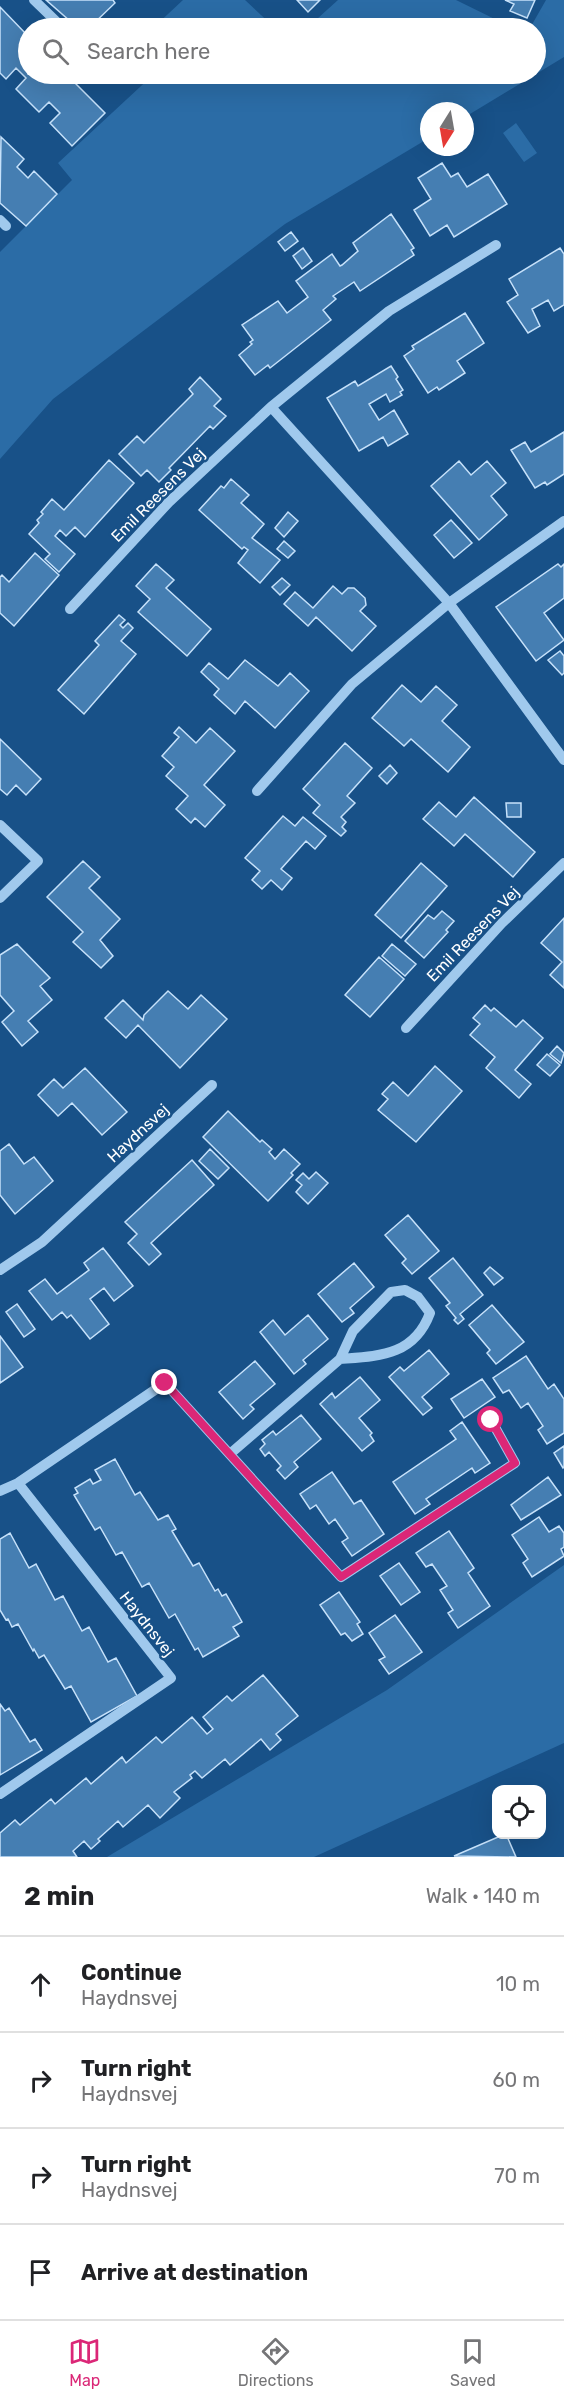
<!DOCTYPE html>
<html lang="en">
<head>
<meta charset="utf-8">
<style>
	body { margin:0; font-family:Rubik,sans-serif; background:#f2f2f2; color:#202124 }
	.controls { position:absolute; right:18px; bottom:18px; display:grid; overflow:hidden; border-radius:12px; box-shadow:0 6px 24px #0002 }
	.controls button { width:54px; height:54px; display:grid; place-items:center; padding:0; border:0; border-bottom:2px solid #e0e0e0; background:#fff; color:#202124; font:30px sans-serif }
	.compass { position:absolute; left:420px; top:102px; width:54px; height:54px; border-radius:50%; background:#fff; box-shadow:0 6px 24px #0002; rotate:191deg }
	.stop { position:absolute; width:18px; height:18px; margin:-14px; border:4px solid #db2777; border-radius:50%; background:#fff }
	.stop.end { background:#db2777; border-color:#fff; box-shadow:0 2px 6px #0008 }
	.list { margin:0; padding:0; list-style:none }
	h2 { display:flex; justify-content:space-between; align-items:center; height:78px; margin:0; padding:0 24px; font-size:26px }
	h2 small { font-size:20px; font-weight:400; color:#757577 }
	.list li { display:grid; grid-template-columns:39px 1fr auto; gap:18px; align-items:center; box-sizing:border-box; height:96px; padding:0 24px; border-top:2px solid #e0e0e0 }
	.list b { display:block; font-size:22px; white-space:nowrap }
	.list p { margin:0; font-size:20px; white-space:nowrap; color:#757577 }
	.list em { font-size:20px; font-style:normal; color:#757577 }
	.icon { flex:none; width:33px; height:33px; fill:none; stroke:currentColor; stroke-width:2; stroke-linecap:round; stroke-linejoin:round }
	.map { position:relative; flex:none; width:564px; height:1857px; overflow:hidden }
	.search { position:absolute; background:#fff; box-shadow:0 6px 24px #0002; left:18px; right:18px; top:18px; height:66px; display:flex; align-items:center; gap:15px; box-sizing:border-box; padding:0 21px; border-radius:33px; color:#757577; font-size:22px }
	.sheet { height:462px; background:#fff }
	nav { display:flex; justify-content:space-around; align-items:center; box-sizing:border-box; height:84px; border-top:2px solid #e0e0e0; background:#fff; font-size:16px; color:#757577 }
	nav a { display:grid; justify-items:center; gap:3px }
	nav .on { color:#db2777 }
	.map>svg:first-child { display:block }
	.green { fill:#2b6ca6 }
	.building { fill:#457eb2; stroke:#c6e1fa; stroke-width:1.5 }
	.lines { fill:none; stroke-linecap:round; stroke-linejoin:round }
	.minor { stroke:#a0c9ed; stroke-width:10 }
	.route { stroke:#db2777; stroke-width:8 }
	.labels { text-anchor:middle; dominant-baseline:central; stroke-width:5; stroke-linejoin:round; paint-order:stroke }
	.street-label { font-size:16px; fill:#fff; stroke:#185188 }
</style>
</head>
<body>
<div class="map">
<svg width="564" height="1857" viewBox="0 0 564 1857">
	<rect width="100%" height="100%" fill="#185188"/>
	<!-- green -->
	<path class="green" d="M183 0H245L275 28H153Z
		M338 0H456L513 28H307Z
		M546 0H564V57L465 117V111H429V138L285 224 53 399 0 459V252L72 180 58 163 154 74H536V28H530Z
		M516 123 537 153 524 162 503 133Z
		M564 1565V1743L314 1857H107L387 1690Z"/>
	<!-- building -->
	<path class="building" d="M46 0H113L115 3 89 28H78Z
		M297 0H320L308 12Z
		M505 0H535L527 18 510 11 514 4Z
		M0 7 28 36V74H66L105 113 72 146 50 123 60 113 49 102 39 112 16 89 26 78 16 68 6 79 0 73Z
		M1 137 24 159 17 167 28 178 34 171 57 194 26 226 0 203Z
		M442 163 451 177 458 173 467 187 488 174 507 204 454 237 447 225 430 236 414 210 431 199 418 178Z
		M391 214 414 248 411 250 414 255 360 291 354 282 333 296 336 299 323 310 331 320 270 368 268 365 255 375 239 355 252 344 250 342 253 340 242 325 278 301 287 313 308 297 296 281 332 254 340 266 342 265 358 251 353 243Z
		M291 232 298 241 285 251 278 242Z
		M303 248 312 261 302 269 293 256Z
		M560 248 564 254V305L554 311 548 300 532 309 540 326 528 333 507 302 518 295 509 279Z
		M465 313 484 343 457 361 465 373 439 390 437 387 428 393 404 356 414 349 412 346Z
		M391 366 398 377 396 379 403 390 400 392 402 395 390 402 386 394 369 404 379 420 394 410 408 434 388 446 383 437 359 451 327 398 355 381 358 386Z
		M200 377 221 399 214 406 226 416 213 429 210 426 169 468 171 470 159 482 147 470 141 476 119 454 137 436 144 443 193 394 189 389Z
		M564 432V474L547 485 545 482 535 488 511 450 525 442 531 452Z
		M109 460 134 483 85 537 75 527 66 536 60 530 55 536 75 554 59 572 45 559 50 554 29 534 39 523 37 520 43 514 41 512 52 499 64 510Z
		M459 461 471 475 487 461 506 483 491 496 507 515 479 540 431 486Z
		M231 479 249 495 241 503 264 524 252 538 280 560 260 583 238 563 248 550 244 547 242 549 199 510 221 486 224 488Z
		M288 512 298 521 284 537 275 528Z
		M451 520 472 543 454 558 434 535Z
		M284 541 295 551 288 558 277 549Z
		M35 553 59 575 14 626 0 613V577L2 575 9 582Z
		M156 564 174 580 166 588 211 629 187 656 138 612 150 599 136 586Z
		M558 564 561 567 564 564V598L544 613 564 640 536 661 496 607Z
		M282 578 290 585 280 595 272 587Z
		M333 586 342 594 348 588H354L365 598 366 605 360 611 376 626 352 651 316 617 308 626 284 604 295 592 313 608Z
		M119 615 125 620 120 625 123 628 128 623 133 628 121 641 136 654 84 714 58 690 99 645 95 641Z
		M560 651 564 656V673L562 675 548 660Z
		M245 660 278 686 290 673 309 691 275 728 245 701 235 714 214 695 219 689 201 672 209 663 228 679Z
		M402 685 421 702 436 686 457 705 442 721 470 747 448 772 411 739 404 746 372 718Z
		M179 727 196 743 210 728 235 751 204 785 225 805 205 827 195 818 191 823 176 809 188 796 166 776 174 767 162 756 179 737 174 733Z
		M0 739 41 779 26 795 16 785 7 795 0 789Z
		M345 743 372 768 347 796 355 803 341 817 346 822 342 827 346 831 341 836 313 813 320 805 303 789Z
		M390 765 397 773 387 784 379 776Z
		M474 797 535 852 513 877 465 834 454 846 423 819 439 802 456 817Z
		M506 803H521V817H507Z
		M283 816 295 826 303 817 326 836 315 849 306 841 281 869 292 878 282 890 271 880 262 889 252 880 260 871 245 858Z
		M83 861 100 877 89 888 120 919 100 940 113 956 101 968 73 942 83 932 47 897Z
		M421 863 447 886 401 938 375 915Z
		M442 911 454 921 446 930 448 932 424 958 405 941 428 915 434 919Z
		M564 918V988L550 975 562 962 541 943Z
		M17 944 50 978 40 986 52 1000 28 1021 38 1032 22 1046 2 1022 14 1011 0 995V955Z
		M392 944 416 964 405 976 382 956Z
		M379 957 404 979 370 1017 345 995Z
		M168 991 188 1009 201 995 227 1019 180 1068 138 1025 126 1038 105 1018 123 1000 143 1020 144 1015Z
		M485 1005 491 1011 494 1008 516 1027 523 1020 543 1038 515 1070 531 1084 519 1098 486 1068 495 1057 470 1035 480 1024 473 1018Z
		M557 1046 564 1053 561 1063 550 1054Z
		M547 1054 560 1065 550 1076 537 1065Z
		M435 1066 462 1091 416 1142 378 1110 388 1099 382 1094 393 1082 408 1096Z
		M85 1068 127 1112 102 1135 72 1103 58 1116 38 1095 54 1079 63 1088Z
		M228 1111 260 1142 262 1140 272 1149 269 1152 275 1159 284 1149 300 1164 291 1173 293 1175 268 1201 203 1137Z
		M9 1144 24 1164 34 1157 53 1181 15 1214 0 1195V1151Z
		M210 1149 229 1168 218 1179 199 1161Z
		M192 1160 214 1185 151 1243 161 1254 149 1265 128 1243 137 1234 125 1222Z
		M316 1172 328 1183 308 1204 296 1192 302 1185 296 1180 303 1173 309 1179Z
		M408 1215 439 1251 412 1274 402 1263 406 1259 385 1235Z
		M103 1248 133 1286 114 1301 104 1288 90 1299 109 1324 90 1339 71 1315 67 1318 62 1312 52 1320 29 1291 45 1279 57 1294 89 1270 84 1263Z
		M453 1258 483 1295 460 1314 464 1319 458 1324 454 1320 456 1318 446 1306 450 1303 429 1278Z
		M354 1263 374 1287 350 1308 354 1313 342 1322 318 1294Z
		M490 1267 503 1278 494 1285 484 1273Z
		M17 1304 35 1329 24 1337 6 1312Z
		M492 1305 524 1342 496 1364 487 1353 490 1350 469 1325Z
		M308 1315 328 1339 303 1360 306 1364 294 1374 260 1332 273 1320 285 1335Z
		M0 1336 23 1367 0 1383Z
		M429 1350 449 1374 422 1397 432 1408 423 1415 389 1377 400 1367 404 1371Z
		M526 1356 548 1389 554 1384 564 1399V1433L547 1444 538 1430 543 1426 528 1403 521 1408 509 1390 503 1393 493 1378Z
		M255 1361 275 1384 250 1405 254 1409 243 1419 219 1392Z
		M360 1377 380 1400 359 1418 372 1433 370 1435 374 1441 362 1451 320 1404 332 1393 335 1398Z
		M482 1379 495 1397 464 1418 451 1399Z
		M301 1415 321 1439 294 1462 298 1467 285 1479 277 1470 281 1466 269 1452 265 1456 260 1449 265 1444 262 1440 273 1431 276 1435Z
		M462 1422 490 1463 475 1473 472 1468 426 1499 430 1504 415 1514 393 1482 456 1439 450 1431Z
		M564 1446V1467L563 1468 554 1453Z
		M115 1459 135 1495 140 1492 158 1520 168 1515 176 1529 172 1531 193 1566 199 1563 215 1591 218 1589 222 1596 226 1594 242 1622 233 1627 239 1636 203 1657 198 1648 195 1650 175 1614 169 1618 149 1583 142 1587 122 1552 116 1555 100 1527 95 1530 74 1495 78 1493 75 1488 90 1479 93 1484 101 1480 95 1470Z
		M332 1472 354 1504 361 1500 384 1534 352 1556 342 1542 348 1538 335 1519 329 1524 316 1505 310 1509 300 1494Z
		M548 1477 561 1495 521 1520 511 1505Z
		M539 1517 549 1532 559 1526 564 1533V1547L561 1549 564 1556 532 1577 523 1563 528 1559 512 1535Z
		M449 1531 474 1568 468 1573 490 1606 458 1628 448 1613 453 1610 440 1590 447 1586 432 1564 426 1567 416 1553Z
		M10 1533 29 1568 36 1564 55 1600 63 1596 82 1631 89 1627 108 1662 116 1658 137 1696 91 1722 71 1686 65 1689 44 1655 39 1658 34 1649 33 1651 18 1624 12 1627 8 1619 6 1620 0 1610V1539Z
		M399 1563 420 1592 401 1605 380 1576Z
		M339 1592 360 1622 357 1624 363 1634 352 1641 345 1633 341 1635 320 1605Z
		M395 1615 422 1652 389 1674 379 1660 385 1657 369 1633Z
		M263 1675 298 1716 276 1734 281 1740 270 1750 261 1739 230 1765 225 1759 202 1778 195 1771 190 1775 192 1778 174 1792 180 1798 160 1818 148 1805 123 1827 118 1821 98 1839 100 1841 91 1849 84 1841 73 1851 77 1857H0V1833L15 1820 20 1825 51 1799 55 1804 86 1778 91 1784 122 1757 126 1763 156 1737 162 1743 192 1717 207 1734 213 1729 203 1717 227 1696 232 1701Z
		M0 1704 5 1711 9 1708 30 1742 35 1739 42 1750 0 1775Z
		M506 1834 516 1857 454 1856 505 1834Z"/>
	<g class="lines">
		<!-- minor -->
		<path class="minor" d="M34 0 63 28
			M0 220 6 226
			M271 407 449 603 564 760
			M70 609 169 502 271 407 389 311 496 245
			M257 791 352 684 449 603 564 521
			M0 825 38 861 0 898
			M406 1028 502 923 564 863
			M0 1270 42 1242 212 1085
			M231 1453 340 1359 353 1331 391 1292 405 1290 418 1297 430 1313C414 1356 379 1356 340 1359
			M0 1491 18 1483 165 1383 341 1577 515 1463 491 1420
			M0 1794 171 1678 18 1483"/>
	</g>
	<g class="lines">
		<!-- route -->
		<path class="route" d="M165 1383 341 1577 515 1463 491 1420"/>
	</g>
	<g class="labels">
		<!-- street labels -->
		<g class="street-label">
			<text transform="translate(158 495) rotate(-45)">Emil Reesens Vej</text>
			<text transform="translate(473 934) rotate(-46)">Emil Reesens Vej</text>
			<text transform="translate(138 1133) rotate(-43)">Haydnsvej</text>
			<text transform="translate(147 1624) rotate(52)">Haydnsvej</text>
		</g>
	</g>
</svg>
<div class="controls">
<button><svg class="icon" aria-label="locate" viewBox="0 0 24 24"><circle cx="12" cy="12" r="6"/><path d="M12 2v4M12 18v4M2 12h4M18 12h4"/></svg></button>
</div>
<svg class="compass" viewBox="-18 -18 36 36"><path d="M0-13l5 13h-10z" fill="#e53935"/><path d="M0 13l5-13h-10z" fill="#757577"/></svg>
<div class="stop" style="left:491px;top:1420px"></div>
<div class="stop end" style="left:165px;top:1383px"></div>
<div class="search"><svg class="icon" aria-label="search" viewBox="0 0 24 24"><circle cx="10" cy="10" r="6"/><path d="M15 15l6 6"/></svg>Search here</div>
</div>
<section class="sheet">
<h2>2 min<small>Walk · 140 m</small></h2>
<ul class="list">
<li><svg class="icon" aria-label="ahead" viewBox="0 0 24 24"><path d="M12 20V5M6 11l6-6 6 6"/></svg><div><b>Continue</b><p>Haydnsvej</p></div><em>10 m</em></li>
<li><svg class="icon" aria-label="right" viewBox="0 0 24 24"><path d="M7 20v-9h11M14 6l5 5-5 5"/></svg><div><b>Turn right</b><p>Haydnsvej</p></div><em>60 m</em></li>
<li><svg class="icon" aria-label="right" viewBox="0 0 24 24"><path d="M7 20v-9h11M14 6l5 5-5 5"/></svg><div><b>Turn right</b><p>Haydnsvej</p></div><em>70 m</em></li>
<li><svg class="icon" aria-label="arrive" viewBox="0 0 24 24"><path d="M6 21V4h12l-3 4 3 4H6"/></svg><div><b>Arrive at destination</b></div></li>
</ul>
</section>
<nav>
<a class="on"><svg class="icon" aria-label="map" viewBox="0 0 24 24"><path d="M3 6l6-2 6 2 6-2v14l-6 2-6-2-6 2zM9 4v14M15 6v14"/></svg>Map</a>
<a><svg class="icon" aria-label="directions" viewBox="0 0 24 24"><path d="M12 3l9 9-9 9-9-9zM9 14v-3h6M13 9l2 2-2 2"/></svg>Directions</a>
<a><svg class="icon" aria-label="saved" viewBox="0 0 24 24"><path d="M7 4h10v16l-5-4-5 4z"/></svg>Saved</a>
</nav>
</body>
</html>
